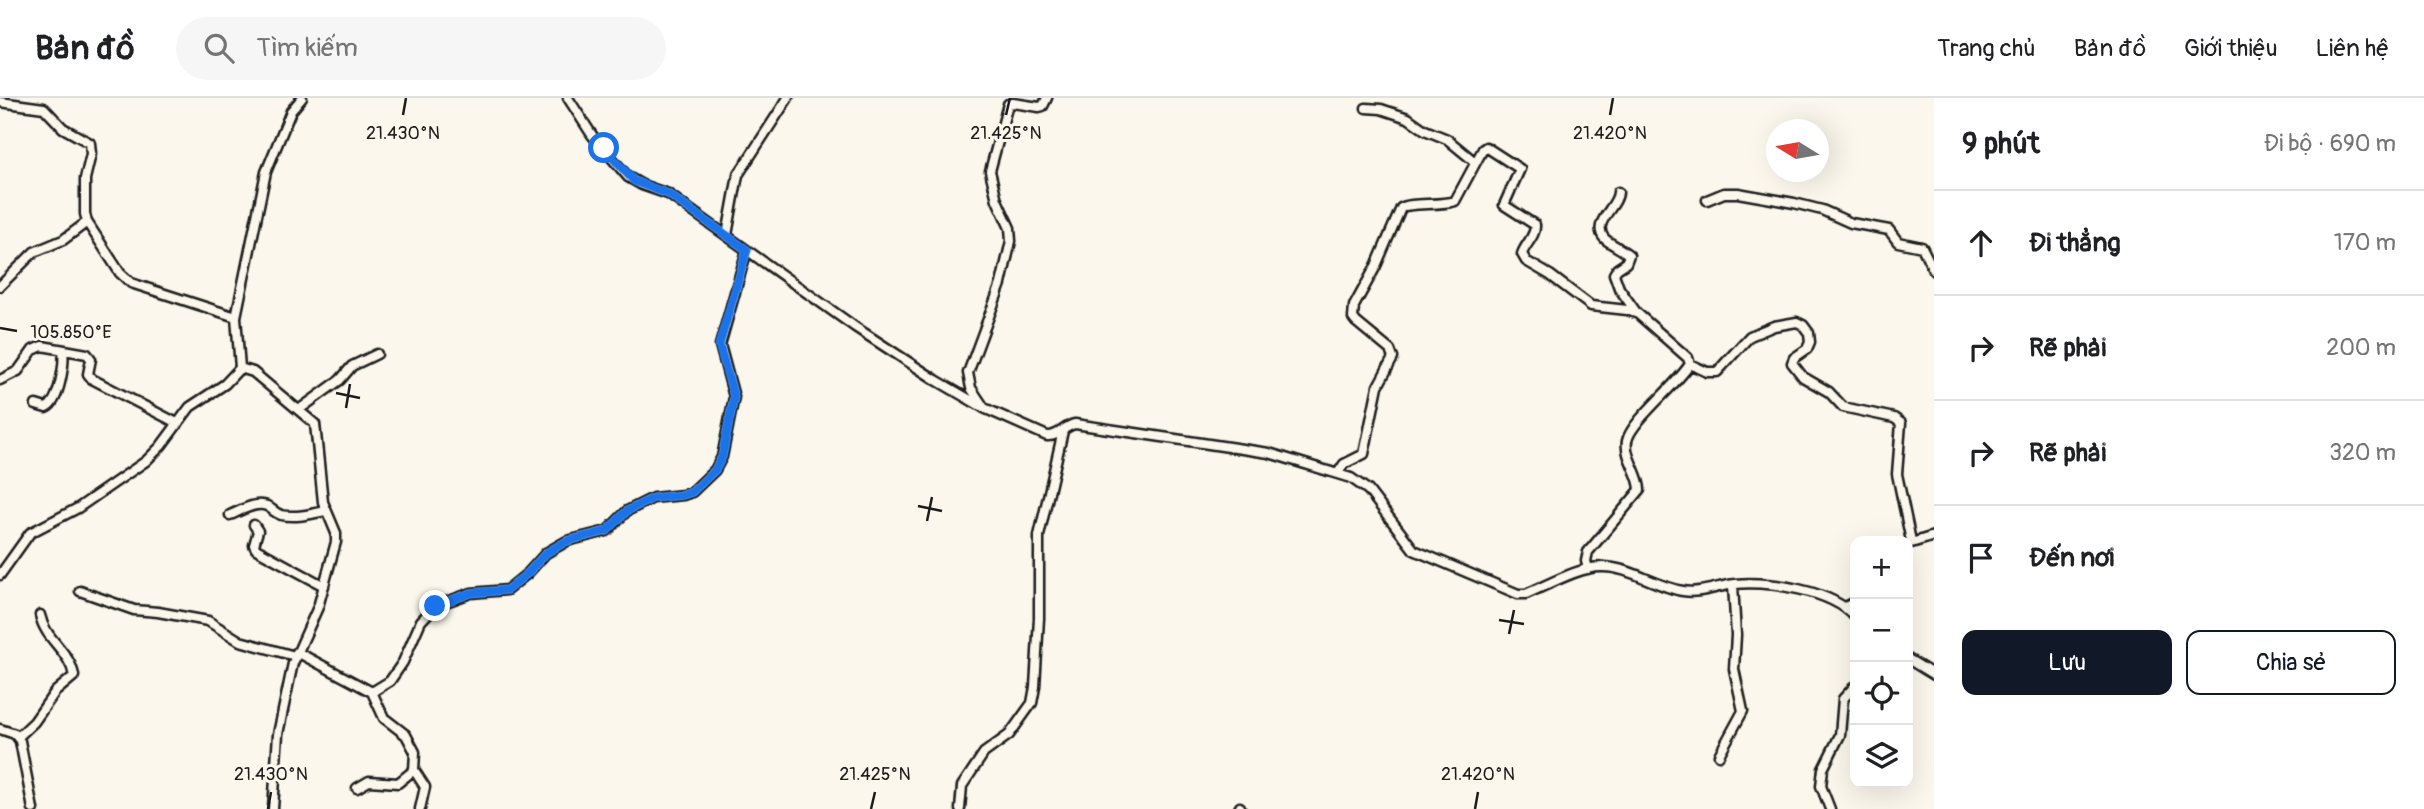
<!DOCTYPE html>
<html lang="vi">
<head>
<meta charset="utf-8">
<style>
	body { margin:0; font-family:Pangolin,sans-serif; background:#f6f6f6; color:#202124 }
	.controls { position:absolute; right:21px; bottom:21px; display:grid; overflow:hidden; border-radius:14px; box-shadow:0 7px 28px #0002 }
	.controls button { width:63px; height:63px; display:grid; place-items:center; padding:0; border:0; border-bottom:2px solid #e0e0e0; background:#fff; color:#202124; font:35px sans-serif }
	.compass { position:absolute; left:1766px; top:21px; width:63px; height:63px; border-radius:50%; background:#fff; box-shadow:0 7px 28px #0002; rotate:281deg }
	.stop { position:absolute; width:21px; height:21px; margin:-16px; border:5px solid #1a73e8; border-radius:50%; background:#fff }
	.stop.end { background:#1a73e8; border-color:#fff; box-shadow:0 2px 7px #0008 }
	.list { margin:0; padding:0; list-style:none }
	h2 { display:flex; justify-content:space-between; align-items:center; height:91px; margin:0; padding:0 28px; font-size:30px }
	h2 small { font-size:23px; font-weight:400; color:#757577 }
	.list li { display:grid; grid-template-columns:46px 1fr auto; gap:21px; align-items:center; box-sizing:border-box; height:105px; padding:0 28px; border-top:2px solid #e0e0e0 }
	.list b { display:block; font-size:26px; white-space:nowrap }
	.list em { font-size:23px; font-style:normal; color:#757577 }
	.actions { display:flex; gap:14px; padding:21px 28px }
	.actions a { flex:1; padding:16px 0; border:2px solid #111827; border-radius:14px; text-align:center; font-size:24px; color:#111827 }
	.actions .main { background:#111827; color:#fff }
	.icon { flex:none; width:38px; height:38px; fill:none; stroke:currentColor; stroke-width:2; stroke-linecap:round; stroke-linejoin:round }
	.map { position:relative; flex:none; width:1934px; height:711px; overflow:hidden }
	header { display:flex; align-items:center; gap:42px; box-sizing:border-box; height:98px; padding:0 35px; background:#fff; border-bottom:2px solid #e0e0e0 }
	header strong { font-size:33px }
	nav { display:flex; gap:38px; margin-inline-start:auto; font-size:24px }
	.search { width:490px; height:63px; background:#f6f6f6; display:flex; align-items:center; gap:18px; box-sizing:border-box; padding:0 24px; border-radius:38px; color:#757577; font-size:26px }
	main { display:flex }
	aside { flex:1; background:#fff }
	.map>svg:first-child { display:block }
	.lines { fill:none; stroke-linecap:round; stroke-linejoin:round }
	.minor-casing { stroke:#1c1c1c; stroke-width:13 }
	.minor { stroke:#fbf7ec; stroke-width:8 }
	.route { stroke:#1a73e8; stroke-width:9 }
	.ticks { fill:none; stroke:#1c1c1c; stroke-width:2.5 }
	.ticks-label { font-size:18px; text-anchor:middle; fill:#1c1c1c; stroke:#fbf7ec; stroke-width:6; stroke-linejoin:round; paint-order:stroke }
</style>
</head>
<body>
<header>
<strong>Bản đồ</strong>
<div class="search"><svg class="icon" aria-label="search" viewBox="0 0 24 24"><circle cx="10" cy="10" r="6"/><path d="M15 15l6 6"/></svg>Tìm kiếm</div>
<nav><a>Trang chủ</a><a>Bản đồ</a><a>Giới thiệu</a><a>Liên hệ</a></nav>
</header>
<main>
<div class="map">
<svg width="1934" height="711" viewBox="0 0 1934 711">
	<rect width="100%" height="100%" fill="#fbf7ec"/>
	<filter id="ink" filterUnits="userSpaceOnUse"><feTurbulence type="fractalNoise" baseFrequency=".0143" numOctaves="2"/><feDisplacementMap in="SourceGraphic" scale="14" xChannelSelector="R" yChannelSelector="G"/><feConvolveMatrix kernelMatrix="1 2 1 2 8 2 1 2 1" color-interpolation-filters="sRGB"/></filter>
	<g filter="url(#ink)">
		<g class="lines">
			<defs>
				<path id="minor" d="M568 0 592 37 628 79 642 87 668 96 855 229 936 282 984 310 1047 338C1059 339 1064 328 1075 326L1269 355 1351 380 1368 392 1414 452 1518 496H1526C1548 487 1579 469 1601 469 1629 468 1656 489 1683 493 1701 496 1717 488 1735 486 1769 483 1832 492 1855 519
					M0 4 44 10 63 30 90 45 91 56 85 81V116L87 124 120 175 131 185 236 219
					M1366 10 1381 11 1408 20 1425 32 1447 41 1475 64
					M1618 94C1618 109 1590 125 1605 141 1612 147 1622 151 1629 157L1626 165 1617 171 1614 176 1619 190 1636 214
					M1707 102 1724 95H1738L1794 105 1822 112 1851 125 1889 132 1898 144 1922 149 1934 173
					M727 137 738 77 788 0
					M0 188 34 154 63 142 87 124
					M240 270 253 274 315 326 323 404 336 435V444L318 509 293 565 278 636 273 711
					M0 282 18 273 33 252 42 248 87 256 91 261 88 276 92 281 177 325
					M36 307 46 310C59 305 65 266 63 252
					M983 308 971 290 968 275 1001 186 1011 143 1010 130 997 102 990 73 1008 6 1013 5 1039 9 1043 8 1047 0
					M300 311 340 282 352 268 377 256
					M1338 375 1344 366 1364 356 1378 288 1393 260 1390 252 1356 224 1353 220 1354 208 1376 168 1401 110C1410 104 1440 108 1455 103L1483 51 1486 49 1520 71 1504 107 1535 127C1536 138 1525 146 1522 156L1526 163 1550 177 1591 208 1627 212 1638 216 1688 260 1690 266 1707 274H1717L1750 238 1774 228 1797 224 1803 227 1809 235 1810 244 1807 251 1794 260 1792 265 1803 279 1829 294 1843 309 1894 320 1901 325 1897 376 1911 443
					M230 417C240 413 256 403 267 408 272 411 275 415 281 417 296 420 312 416 326 413
					M254 427 258 433 254 447 256 451 324 488
					M1908 446 1934 438
					M1588 471 1586 463 1588 454 1640 392C1640 376 1624 359 1627 343 1631 323 1677 287 1690 266
					M0 477 30 435 78 410 146 363 161 348 190 309 225 286 240 270 236 219 266 74 291 13 302 0
					M80 493 134 512 158 514 208 523 240 543 295 558
					M1845 509 1855 504
					M297 554 372 594 384 620 406 637 415 654 414 672 425 689 420 711
					M1908 561 1934 577
					M372 594 390 583 403 564 421 523 435 508 471 495 507 492 528 475 546 455 567 443 607 433 627 413 653 400 683 397 692 394 715 372 722 359 734 299 720 247 747 152
					M0 631 15 636 20 643 33 711
					M18 639 34 624 55 594 74 578C70 553 45 542 40 517
					M1719 657 1743 613 1734 571 1736 537 1733 487
					M357 690 369 683 398 685 414 672
					M960 711 962 688 984 655 1009 637 1032 605 1035 589 1039 520V438L1063 333
					M1239 711 1240 709
					M1830 711 1821 688 1823 671 1840 637 1843 601 1855 588"/>
			</defs>
			<!-- minor casing -->
			<use href="#minor" class="minor-casing"/>
			<!-- minor -->
			<use href="#minor" class="minor"/>
		</g>
	</g>
	<g class="lines" filter="url(#ink)">
		<!-- route -->
		<path class="route" d="M435 508 471 495 507 492 528 475 546 455 567 443 607 433 627 413 653 400 683 397 692 394 715 372 722 359 734 299 719 247 747 152 668 96 634 83 604 50"/>
	</g>
	<!-- ticks -->
	<path class="ticks" d="M403 17 406 0M1006 17 1010 0M1610 17 1613 0M0 230 17 233M336 295 360 300M346 310 350 286M918 408 942 413M927 423 932 399M1499 522 1524 526M1509 536 1514 512M268 711 271 694M871 711 875 694M1475 711 1478 694"/>
	<g class="ticks-label">
		<text x="403" y="41">21.430°N</text>
		<text x="1006" y="41">21.425°N</text>
		<text x="1610" y="41">21.420°N</text>
		<text x="71" y="240">105.850°E</text>
		<text x="271" y="682">21.430°N</text>
		<text x="875" y="682">21.425°N</text>
		<text x="1478" y="682">21.420°N</text>
	</g>
</svg>
<div class="controls">
<button>+</button>
<button>−</button>
<button><svg class="icon" aria-label="locate" viewBox="0 0 24 24"><circle cx="12" cy="12" r="6"/><path d="M12 2v4M12 18v4M2 12h4M18 12h4"/></svg></button>
<button><svg class="icon" aria-label="layers" viewBox="0 0 24 24"><path d="M12 4l9 5-9 5-9-5zM3 14l9 5 9-5"/></svg></button>
</div>
<svg class="compass" viewBox="-18 -18 36 36"><path d="M0-13l5 13h-10z" fill="#e53935"/><path d="M0 13l5-13h-10z" fill="#757577"/></svg>
<div class="stop" style="left:604px;top:50px"></div>
<div class="stop end" style="left:435px;top:508px"></div>
</div>
<aside>
<h2>9 phút<small>Đi bộ · 690 m</small></h2>
<ul class="list">
<li><svg class="icon" aria-label="ahead" viewBox="0 0 24 24"><path d="M12 20V5M6 11l6-6 6 6"/></svg><div><b>Đi thẳng</b></div><em>170 m</em></li>
<li><svg class="icon" aria-label="right" viewBox="0 0 24 24"><path d="M7 20v-9h11M14 6l5 5-5 5"/></svg><div><b>Rẽ phải</b></div><em>200 m</em></li>
<li><svg class="icon" aria-label="right" viewBox="0 0 24 24"><path d="M7 20v-9h11M14 6l5 5-5 5"/></svg><div><b>Rẽ phải</b></div><em>320 m</em></li>
<li><svg class="icon" aria-label="arrive" viewBox="0 0 24 24"><path d="M6 21V4h12l-3 4 3 4H6"/></svg><div><b>Đến nơi</b></div></li>
</ul>
<div class="actions"><a class="main">Lưu</a><a>Chia sẻ</a></div>
</aside>
</main>
</body>
</html>
